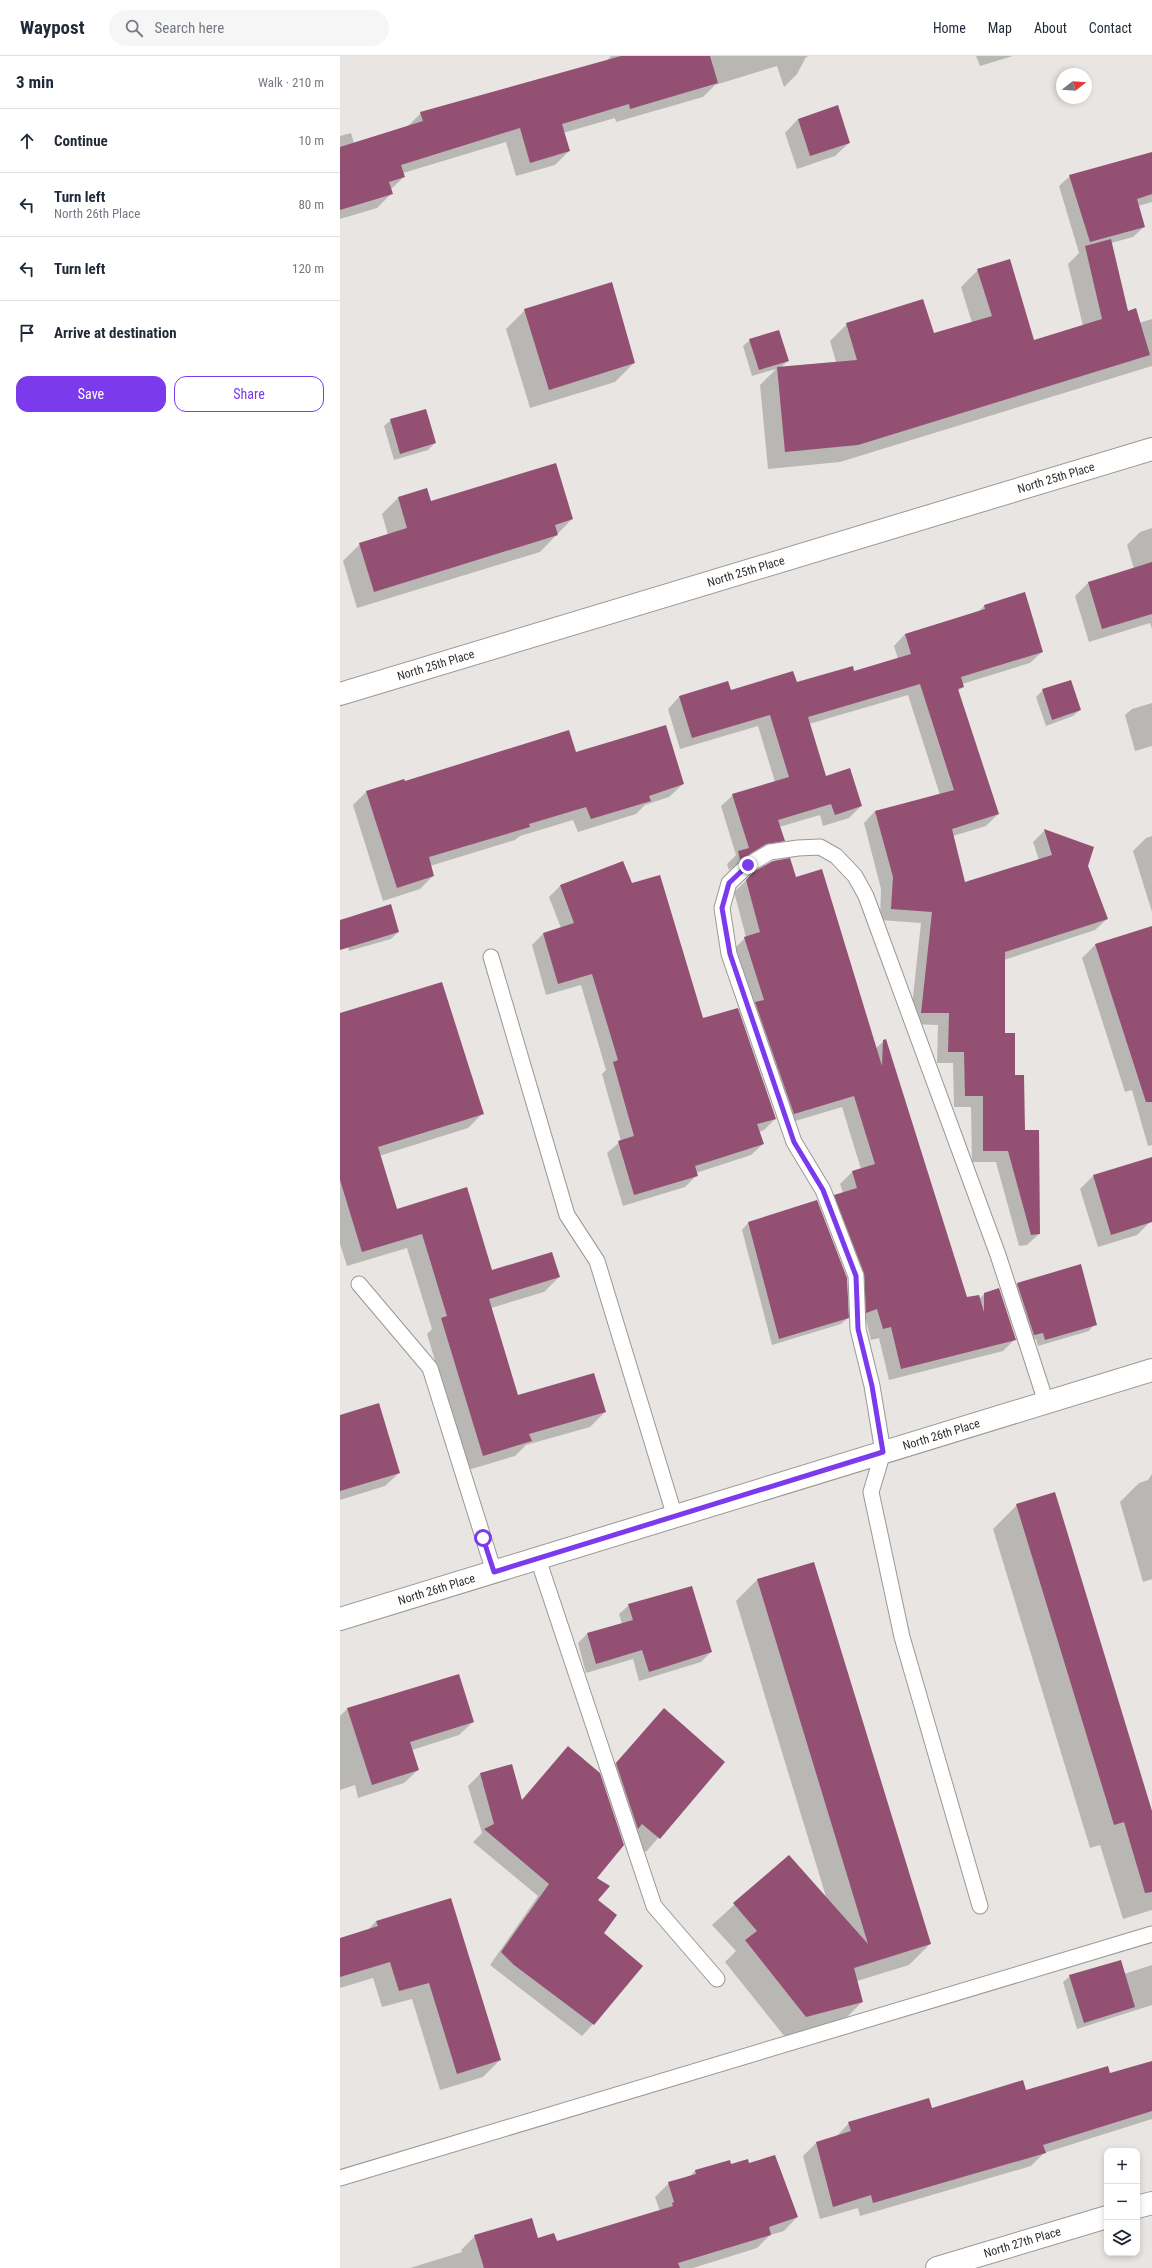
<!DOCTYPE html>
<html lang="en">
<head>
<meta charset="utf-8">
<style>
	body { margin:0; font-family:"Roboto Condensed",sans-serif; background:#f6f6f7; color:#1f2937 }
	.controls { position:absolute; right:12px; bottom:12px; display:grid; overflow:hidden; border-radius:8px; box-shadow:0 2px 6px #0003 }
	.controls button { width:36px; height:36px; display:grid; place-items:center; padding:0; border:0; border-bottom:1px solid #e0e1e3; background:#fff; color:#1f2937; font:20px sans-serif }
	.compass { position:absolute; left:716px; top:12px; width:36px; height:36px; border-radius:50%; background:#fff; box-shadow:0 2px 6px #0003; rotate:73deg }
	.stop { position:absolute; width:12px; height:12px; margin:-9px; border:3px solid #7c3aed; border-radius:50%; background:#fff }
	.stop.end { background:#7c3aed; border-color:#fff; box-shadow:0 1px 4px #0008 }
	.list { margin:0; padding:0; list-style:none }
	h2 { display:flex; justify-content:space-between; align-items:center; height:52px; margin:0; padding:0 16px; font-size:17px }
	h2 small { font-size:13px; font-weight:400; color:#747a83 }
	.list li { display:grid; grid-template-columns:26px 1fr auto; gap:12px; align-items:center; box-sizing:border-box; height:64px; padding:0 16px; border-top:1px solid #e0e1e3 }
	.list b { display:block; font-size:15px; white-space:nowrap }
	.list p { margin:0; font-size:13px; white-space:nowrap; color:#747a83 }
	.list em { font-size:13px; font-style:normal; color:#747a83 }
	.actions { display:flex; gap:8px; padding:12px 16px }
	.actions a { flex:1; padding:9px 0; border:1px solid #7c3aed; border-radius:12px; text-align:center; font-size:14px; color:#7c3aed }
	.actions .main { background:#7c3aed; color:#fff }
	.icon { flex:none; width:22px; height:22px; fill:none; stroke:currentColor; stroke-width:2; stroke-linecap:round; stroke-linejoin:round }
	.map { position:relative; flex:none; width:812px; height:2212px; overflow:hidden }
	header { display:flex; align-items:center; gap:24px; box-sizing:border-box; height:56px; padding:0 20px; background:#fff; border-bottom:1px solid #e0e1e3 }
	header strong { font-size:19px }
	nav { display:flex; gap:22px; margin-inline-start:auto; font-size:14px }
	.search { width:280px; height:36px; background:#f6f6f7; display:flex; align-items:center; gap:10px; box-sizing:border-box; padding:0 14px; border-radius:22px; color:#747a83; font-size:15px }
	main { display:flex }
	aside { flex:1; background:#fff }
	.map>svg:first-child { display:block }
	.shadow { fill:#0003 }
	.building { fill:#935073 }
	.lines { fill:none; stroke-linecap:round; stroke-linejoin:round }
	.service-casing { stroke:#9a9895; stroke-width:17 }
	.minor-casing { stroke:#9a9895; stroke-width:24 }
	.service { stroke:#fff; stroke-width:15 }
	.minor { stroke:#fff; stroke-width:22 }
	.route { stroke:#7c3aed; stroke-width:5 }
	.labels { text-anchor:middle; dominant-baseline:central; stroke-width:4; stroke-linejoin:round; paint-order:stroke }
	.street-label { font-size:12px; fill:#2f2e2c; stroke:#f5f2ef }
</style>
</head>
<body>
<header>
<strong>Waypost</strong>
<div class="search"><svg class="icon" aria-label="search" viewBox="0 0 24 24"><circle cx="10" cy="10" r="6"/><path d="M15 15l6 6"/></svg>Search here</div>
<nav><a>Home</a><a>Map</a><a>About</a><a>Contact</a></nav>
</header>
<main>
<aside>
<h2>3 min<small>Walk · 210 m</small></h2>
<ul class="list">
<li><svg class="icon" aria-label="ahead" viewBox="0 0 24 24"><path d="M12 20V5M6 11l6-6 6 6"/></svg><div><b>Continue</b></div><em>10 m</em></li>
<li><svg class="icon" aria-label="left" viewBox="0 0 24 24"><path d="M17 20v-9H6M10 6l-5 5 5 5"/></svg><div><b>Turn left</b><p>North 26th Place</p></div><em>80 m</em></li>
<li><svg class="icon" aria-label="left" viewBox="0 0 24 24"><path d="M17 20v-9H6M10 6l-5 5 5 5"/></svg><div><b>Turn left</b></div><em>120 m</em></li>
<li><svg class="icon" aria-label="arrive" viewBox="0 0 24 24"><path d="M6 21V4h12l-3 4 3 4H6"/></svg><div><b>Arrive at destination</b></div></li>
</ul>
<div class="actions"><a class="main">Save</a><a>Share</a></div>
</aside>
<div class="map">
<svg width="812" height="2212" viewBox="0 0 812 2212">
	<rect width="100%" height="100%" fill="#e8e5e2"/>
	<!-- shadow -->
	<path class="shadow" d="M271 0H469L466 1 457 18 444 31 437 10 375 29 363 41 276 66 275 62 223 77 229 95 215 109 176 120 166 86 63 117 64 121 50 134 51 138 37 152 0 163V80L11 77 14 87 67 71 81 57 266 6Z
		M636 0H673L640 10Z
		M458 63 509 87 495 100 457 113 445 77Z
		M812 97V146L798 150 804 171 793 181 771 187 788 256 799 267 812 263V310L500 406 428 413 420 329 436 313 412 320 403 290 410 284 448 305 441 311 496 306 490 285 507 268 593 279 632 267 621 231 638 214 693 286 743 270 728 208 739 197 719 130 730 120Z
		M185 254 294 307 275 326 190 352 166 273Z
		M51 364 95 387 88 394 54 404 44 370Z
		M58 442 90 446 232 463 200 496 17 552 3 505 20 488 48 479 42 458Z
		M812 472V573L810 567 749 586 735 540 748 527 794 513 787 489 800 476Z
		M644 550 702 596 690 607 622 628 623 631 618 635 658 758 646 770 613 780 624 828 699 804 693 786 705 774 747 810 767 863 755 874 664 904V978L684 1075 699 1178 687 1189 679 1190 656 1106H632L631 1051H614L613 1007H597L598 969 570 968 581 867 540 864 541 833 524 767 535 755 600 739 568 639 469 668 485 721 521 750 509 762 483 770 480 759 439 771 443 785 432 796 413 799 389 814 387 808 396 799 381 750 393 739 435 726 418 670 340 693 328 653 339 641 388 626 390 635 456 627 513 617 558 603 554 590 565 578 638 556Z
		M703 634 740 654 733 660 706 670 696 641Z
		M812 647V690L795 695 785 659 792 653Z
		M235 697 343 728 329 741 305 749 296 758 238 776 233 764 180 780 175 784 90 810 93 820 80 833 43 845 13 749 26 736Z
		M812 780V856L793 795 806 782Z
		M283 807 291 828 363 963 435 1063 424 1074 419 1076 423 1088 411 1099 356 1117V1120L345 1131 283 1150 267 1097 281 1085 262 1018 266 1014 241 929 206 939 192 889 203 878 221 872 209 841 220 830Z
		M414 817 455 822 535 993 544 985 627 1242 639 1243 644 1238 675 1283 663 1295 549 1324 539 1282 531 1284 526 1264 515 1268 513 1229 483 1151 495 1140 503 1137 500 1128 512 1116 521 1113 502 1051 442 1069 393 894 406 881 394 836Z
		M1 869 58 876 51 883 9 895Z
		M812 871V1089L808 1090 792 1034 785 1036 742 902 756 888Z
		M0 958 143 1057 128 1072 39 1100 56 1154 152 1216 219 1221 204 1236 151 1252 177 1340 265 1356 250 1371 186 1389 175 1400 128 1414 87 1278 92 1273 67 1192 7 1210 0 1188Z
		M753 1120 810 1166 797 1179 758 1191 740 1133Z
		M408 1167 508 1262 501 1268 432 1289 402 1174Z
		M740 1209 755 1268 749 1275 698 1290 696 1283 687 1285 671 1235 677 1228Z
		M0 1360 59 1417 45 1430 0 1444Z
		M812 1418V1523L803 1526 780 1446 799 1427 808 1424Z
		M677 1449 812 1759V1854L783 1863 760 1789 750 1792 653 1473Z
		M474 1507 590 1888 569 1909 517 1925 522 1946 501 1967 445 1981 385 1906 396 1895 372 1869 448 1800 487 1844 396 1545 417 1524Z
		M289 1549 371 1596 361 1606 299 1625 293 1603 246 1617 238 1587 247 1578 282 1568 279 1558Z
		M8 1652 133 1666 119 1679 72 1694 78 1714 64 1727 18 1742 15 1729 0 1734V1660Z
		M324 1654 383 1706 306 1796 289 1781 284 1785 263 1721Z
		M228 1691 255 1822 262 1877 253 1968 242 1980 150 1909 198 1840 133 1786 142 1777 128 1730 140 1718 171 1709 181 1745Z
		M36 1865 160 2004 143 2021 100 2034 72 1943 42 1951 33 1922 0 1932V1883L28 1874Z
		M812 1909V1949L737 1973 723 1926 730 1920 784 1918Z
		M812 2006V2063L704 2097 691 2110 520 2160 518 2152 480 2163 463 2100 476 2087 496 2081 509 2067 686 2036 769 2018Z
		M409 2108 457 2161 444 2175 430 2179 417 2192 353 2212H70L122 2196 121 2194 135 2180 216 2186 320 2155 315 2141 329 2127 350 2120 355 2115Z"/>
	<!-- building -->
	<path class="building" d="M281 0H370L378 27 290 53 289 48 222 68 230 95 190 107 180 72 61 109 65 121 49 126 53 138 0 154V91L83 65 80 56Z
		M498 49 510 87 470 100 458 63Z
		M812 96V138L797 143 805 171 750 186 729 119Z
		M771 183 788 255 796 252 810 299 518 389 445 396 437 311 517 304 506 267 583 243 594 277 652 260 637 213 670 203 694 284 762 263 745 190Z
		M272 226 295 307 209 334 184 253Z
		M439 274 449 305 419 314 409 283Z
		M86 353 96 387 60 398 50 363Z
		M216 407 233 463 215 469 218 479 34 536 19 487 67 472 58 441 87 432 91 445Z
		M812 506V558L762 573 748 526Z
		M685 536 703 596 621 621 624 631 618 633 659 758 612 773 625 826 712 799 704 773 754 791 748 810 768 863 665 896V977H675V1019H684L685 1074H699L700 1178 691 1179 668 1095H643V1040H625L624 996H608L609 957H581L592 856 551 853 553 821 535 755 614 734 580 628 468 661 486 720 510 712 522 750 495 759 491 748 438 764 445 785 426 788 400 804 398 795 409 792 392 738 449 721 430 659 352 682 339 640 388 625 391 634 453 615 457 626 513 610 514 615 571 598 565 578 645 553 644 549Z
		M731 624 741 654 712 664 702 633Z
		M326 669 344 728 309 740 311 745 251 763 246 751 189 768 190 771 89 801 94 820 57 832 26 735 64 723 65 725 229 674 236 696Z
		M450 802 456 821 482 813 542 1010 543 984 546 983 627 1241 639 1239 644 1256V1237L659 1232 676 1284 561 1313 551 1271 543 1273 537 1253 526 1257 524 1217 494 1139 517 1132 512 1115 535 1108 514 1040 454 1058 415 946 424 944 404 881 420 876 406 824 413 816 433 805Z
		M283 805 292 827 320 819 363 962 398 952 436 1063 417 1068 424 1088 355 1110 358 1120 294 1139 278 1085 294 1080 273 1006 278 1004 252 918 218 928 203 877 234 867 220 829Z
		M51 848 59 876 0 894V864Z
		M812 870V1046H806L755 888Z
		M102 926 144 1058 38 1091 57 1153 127 1131 152 1214 212 1196 220 1221 149 1243 178 1339 254 1317 266 1356 189 1378 192 1385 143 1400 101 1262 107 1260 82 1178 22 1196 0 1124V957Z
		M812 1101V1166L771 1179 753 1119Z
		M477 1144 507 1222 509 1262 439 1283 408 1166Z
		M741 1208 757 1269 705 1284 703 1277 694 1279 677 1227Z
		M39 1347 60 1417 0 1435V1359Z
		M715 1436 812 1755V1836L805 1837 784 1766 774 1769 676 1448Z
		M474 1506 591 1888 514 1912 523 1946 466 1961 405 1884 417 1875 393 1847 449 1799 528 1888 417 1523Z
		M352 1530 372 1596 309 1616 302 1594 256 1608 247 1577 293 1564 288 1548Z
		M119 1618 134 1666 70 1686 79 1714 32 1729 7 1652Z
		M324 1652 385 1706 320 1783 302 1768 298 1773 276 1707Z
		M228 1690 260 1717 284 1789 257 1822 270 1830 258 1844 277 1859 264 1877 303 1910 254 1969 174 1909 161 1896 209 1828 144 1773 154 1768 140 1717 172 1708 182 1744Z
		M111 1842 161 2004 117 2018 89 1927 59 1935 50 1906 0 1921V1882L38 1870 36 1865Z
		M781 1904 795 1951 744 1967 729 1919Z
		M812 2005V2055L703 2089 706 2097 533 2147 531 2139 493 2151 476 2086 511 2075 508 2066 589 2042 592 2052 683 2024 686 2034 768 2010 770 2017Z
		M435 2099 458 2161 429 2171 431 2179 338 2207 340 2212H144L134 2179 192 2162 198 2182 214 2177 217 2185 333 2150 332 2147 334 2146 328 2126 356 2118 355 2114 390 2104 391 2108 408 2103 409 2107Z"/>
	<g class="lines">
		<defs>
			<path id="service" d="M151 901 227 1159 257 1205 335 1461
				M19 1228 90 1312 154 1516
				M198 1503 314 1850 377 1923
				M640 1850 562 1581 531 1436 543 1396 532 1330 518 1273 516 1220 483 1134 454 1086 389 898 382 852 389 827 408 809 430 796 458 792 480 791 496 800 515 820 526 840 658 1199 706 1346
				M0 2122 812 1878"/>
			<g id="minor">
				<path id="s1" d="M0 638 812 393"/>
				<path id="s2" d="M0 1563 812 1314"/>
				<path d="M797 2151 812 2147"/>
				<path id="s3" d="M597 2212 767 2161"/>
			</g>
		</defs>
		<!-- service casing -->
		<use href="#service" class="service-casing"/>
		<!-- minor casing -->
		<use href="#minor" class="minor-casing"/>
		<!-- service -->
		<use href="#service" class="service"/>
		<!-- minor -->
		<use href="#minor" class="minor"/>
	</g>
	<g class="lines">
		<!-- route -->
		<path class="route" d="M143 1482 154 1516 543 1396 532 1330 518 1273 516 1220 483 1134 454 1086 390 898 382 852 389 827 408 809"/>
	</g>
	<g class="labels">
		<!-- street labels -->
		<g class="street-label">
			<text stroke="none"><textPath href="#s1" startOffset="748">North 25th Place</textPath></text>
			<text stroke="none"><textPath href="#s1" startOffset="424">North 25th Place</textPath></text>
			<text stroke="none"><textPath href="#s1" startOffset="100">North 25th Place</textPath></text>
			<text stroke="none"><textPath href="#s2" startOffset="629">North 26th Place</textPath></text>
			<text stroke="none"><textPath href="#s2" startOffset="101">North 26th Place</textPath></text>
			<text stroke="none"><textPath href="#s3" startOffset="89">North 27th Place</textPath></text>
		</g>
	</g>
</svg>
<div class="controls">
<button>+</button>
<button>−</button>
<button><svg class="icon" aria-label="layers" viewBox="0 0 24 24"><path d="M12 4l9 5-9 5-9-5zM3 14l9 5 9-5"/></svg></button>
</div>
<svg class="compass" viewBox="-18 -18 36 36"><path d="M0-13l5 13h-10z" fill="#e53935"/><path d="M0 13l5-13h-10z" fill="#747a83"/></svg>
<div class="stop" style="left:143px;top:1482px"></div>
<div class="stop end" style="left:408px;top:809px"></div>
</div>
</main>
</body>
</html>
